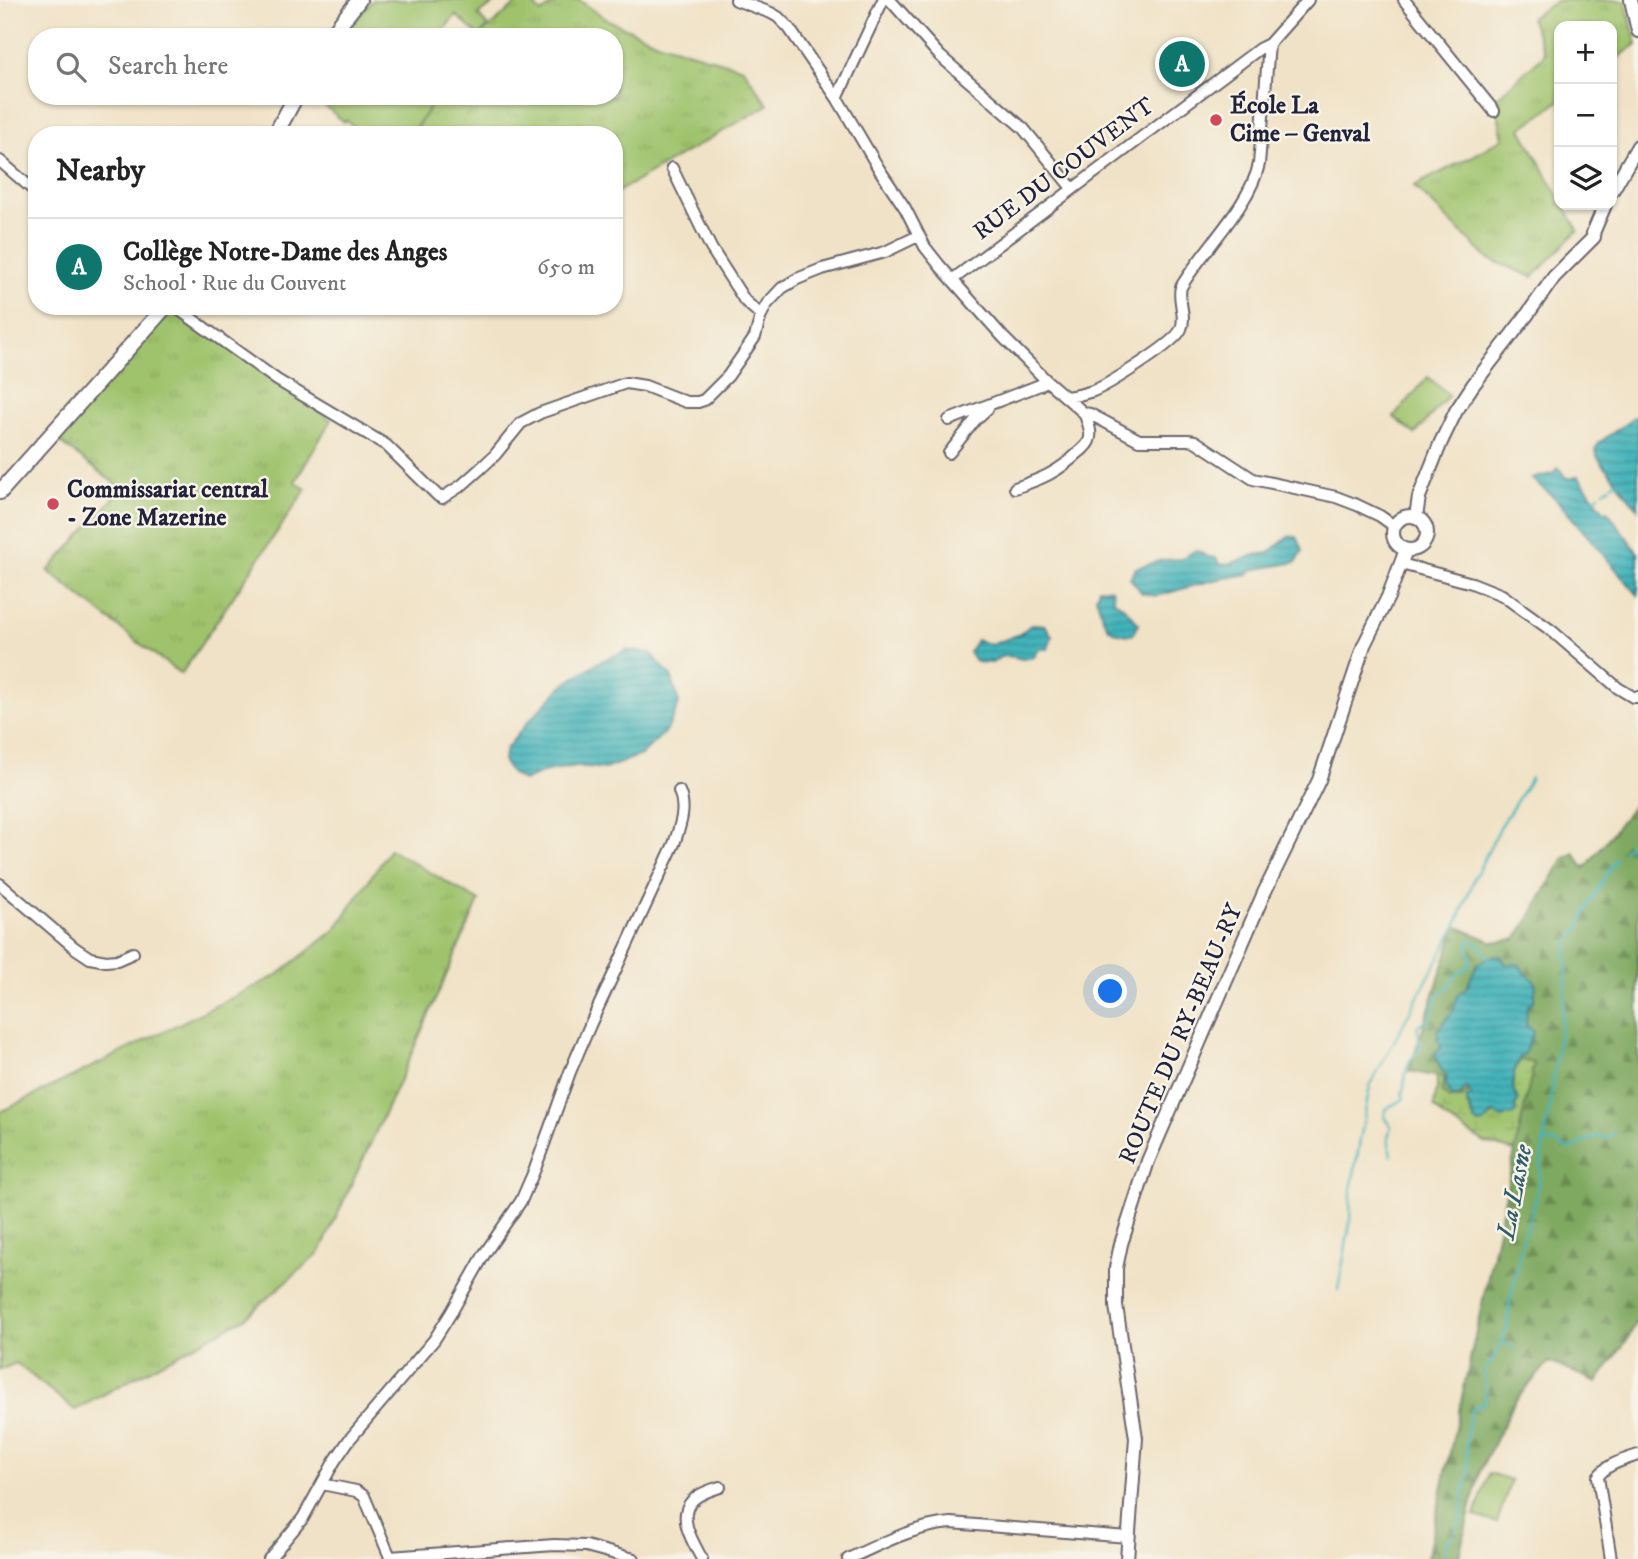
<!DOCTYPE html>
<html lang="en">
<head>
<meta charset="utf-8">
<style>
	body { margin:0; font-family:"IM FELL DW Pica",serif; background:#f2f2f2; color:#222 }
	.controls { position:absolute; right:21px; top:21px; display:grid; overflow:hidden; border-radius:14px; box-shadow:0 2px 5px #0004 }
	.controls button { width:63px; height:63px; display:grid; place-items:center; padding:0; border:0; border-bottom:2px solid #e0e0e0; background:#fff; color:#222; font:35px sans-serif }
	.you { position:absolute; left:1111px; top:992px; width:24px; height:24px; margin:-18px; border:5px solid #fff; border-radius:50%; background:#1a73e8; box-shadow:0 0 0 10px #1a73e833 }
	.badge { display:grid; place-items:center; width:46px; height:46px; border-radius:50%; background:#0f766e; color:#fff; font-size:23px; font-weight:700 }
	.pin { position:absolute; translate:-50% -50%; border:4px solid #fff; box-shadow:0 2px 7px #0006 }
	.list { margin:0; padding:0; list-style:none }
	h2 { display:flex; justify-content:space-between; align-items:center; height:91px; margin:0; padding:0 28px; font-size:30px }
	h2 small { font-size:23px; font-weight:400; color:#767676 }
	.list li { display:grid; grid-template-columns:46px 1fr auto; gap:21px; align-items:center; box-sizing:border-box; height:98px; padding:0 28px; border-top:2px solid #e0e0e0 }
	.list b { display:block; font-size:26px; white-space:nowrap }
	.list p { margin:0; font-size:23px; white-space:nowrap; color:#767676 }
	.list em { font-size:23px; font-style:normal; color:#767676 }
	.icon { flex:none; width:38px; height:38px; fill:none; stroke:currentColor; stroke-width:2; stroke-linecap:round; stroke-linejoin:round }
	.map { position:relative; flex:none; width:1638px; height:1559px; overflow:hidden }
	.search { position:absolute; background:#fff; box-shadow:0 2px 5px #0004; left:28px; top:28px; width:595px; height:77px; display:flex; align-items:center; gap:18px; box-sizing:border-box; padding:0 24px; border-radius:28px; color:#767676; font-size:26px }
	.panel { position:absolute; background:#fff; box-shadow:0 2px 5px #0004; left:28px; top:126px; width:595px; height:189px; border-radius:28px }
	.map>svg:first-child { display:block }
	.grass { fill:url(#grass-tufts); stroke:#607254; stroke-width:2 }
	.forest { fill:url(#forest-firs); stroke:#50664e; stroke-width:2 }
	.wetland { fill:url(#wetland-marsh); stroke:#607254; stroke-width:2 }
	.pitch { fill:#9fc36c; stroke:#607254; stroke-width:2 }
	.water { fill:url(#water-rules); stroke:#326b7a; stroke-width:2 }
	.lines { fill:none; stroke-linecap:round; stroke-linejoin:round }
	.stream { stroke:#43b4ba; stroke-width:2.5 }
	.minor-casing { stroke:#6a656c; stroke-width:14 }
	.tertiary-casing { stroke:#6a656c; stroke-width:16 }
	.secondary-casing { stroke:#6a656c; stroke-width:18 }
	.minor { stroke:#fff; stroke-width:10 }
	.tertiary { stroke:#fff; stroke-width:12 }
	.secondary { stroke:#fff; stroke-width:14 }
	.poi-dot { fill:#d1495b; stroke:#f7f3e8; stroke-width:2.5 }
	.labels { text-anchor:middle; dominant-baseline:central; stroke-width:5; stroke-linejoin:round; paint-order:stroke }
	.poi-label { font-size:24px; font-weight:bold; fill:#22223b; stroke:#f7f3e8; text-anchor:start }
	.street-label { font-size:24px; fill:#22223b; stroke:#f7f3e8 }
	.water-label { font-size:26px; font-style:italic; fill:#2f5c6e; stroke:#f7f3e8 }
</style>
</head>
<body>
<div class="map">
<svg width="1638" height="1559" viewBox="0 0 1638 1559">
	<defs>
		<pattern id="grass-tufts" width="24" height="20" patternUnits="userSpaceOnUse" patternTransform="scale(1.75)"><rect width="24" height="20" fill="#9fc36c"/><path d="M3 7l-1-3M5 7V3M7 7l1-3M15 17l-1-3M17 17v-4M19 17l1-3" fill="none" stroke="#89a75e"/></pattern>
		<pattern id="forest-firs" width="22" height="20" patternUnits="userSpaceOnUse" patternTransform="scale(1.75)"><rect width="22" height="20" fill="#7fa960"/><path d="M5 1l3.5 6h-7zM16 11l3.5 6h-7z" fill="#688950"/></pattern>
		<pattern id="wetland-marsh" width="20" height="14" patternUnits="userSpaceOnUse" patternTransform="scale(1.75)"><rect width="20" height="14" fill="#9fc36c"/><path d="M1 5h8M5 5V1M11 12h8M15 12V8" fill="none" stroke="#89a75e"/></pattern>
		<pattern id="water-rules" width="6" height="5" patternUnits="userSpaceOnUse" patternTransform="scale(1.75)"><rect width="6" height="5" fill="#43b4ba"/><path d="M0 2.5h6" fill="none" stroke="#389298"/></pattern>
	</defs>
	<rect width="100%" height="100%" fill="#f7f3e8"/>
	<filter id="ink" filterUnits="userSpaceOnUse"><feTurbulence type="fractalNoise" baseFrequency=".0143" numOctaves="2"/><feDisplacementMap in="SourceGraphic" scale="14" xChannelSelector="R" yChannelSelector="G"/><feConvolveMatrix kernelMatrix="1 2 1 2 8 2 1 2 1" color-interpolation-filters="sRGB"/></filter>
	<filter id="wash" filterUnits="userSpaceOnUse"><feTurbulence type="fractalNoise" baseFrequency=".00686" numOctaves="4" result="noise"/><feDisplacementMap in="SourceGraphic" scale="28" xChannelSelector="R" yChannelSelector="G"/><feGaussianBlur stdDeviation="1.57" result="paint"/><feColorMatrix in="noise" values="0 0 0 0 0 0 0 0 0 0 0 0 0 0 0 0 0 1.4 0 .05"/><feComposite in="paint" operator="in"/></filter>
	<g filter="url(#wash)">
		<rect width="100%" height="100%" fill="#f0e2c6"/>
		<!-- grass -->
		<path class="grass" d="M521 0H529L541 13 560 0H579L608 20 657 42 743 68 768 105 614 194V135H414L416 128 437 96H476L488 105 496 96H614V37L479 36Z
			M1559 0H1625L1637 44 1612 62V26H1559V101L1521 129 1559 197V205H1564L1578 230 1533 277 1488 259 1414 186 1471 157 1503 138 1495 99 1545 54 1530 18Z
			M171 306 285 383 331 420 295 482 306 489 181 674 135 640 48 571 122 489 56 439Z
			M390 849 479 901 399 1082 320 1252 245 1318 75 1410 16 1363 0 1370V1112L276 976 335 930Z"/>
		<!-- forest -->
		<path class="forest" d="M1638 800V1318L1628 1339 1597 1382 1549 1362 1514 1402 1480 1471 1458 1559H1427L1534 1063 1511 1058 1461 1098 1449 1099 1441 1092 1444 1078 1409 1071 1456 926 1493 942 1516 939 1530 917 1563 859 1574 853 1585 868Z"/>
		<!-- wetland -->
		<path class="wetland" d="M1520 1060 1534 1063 1515 1151 1485 1143 1445 1118 1434 1107C1434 1100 1437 1092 1437 1085 1437 1082 1436 1079 1437 1076L1445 1078 1441 1092 1449 1099 1461 1098 1470 1091 1472 1095 1467 1105 1475 1121 1488 1120C1494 1111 1502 1113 1512 1116L1516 1111 1512 1076Z"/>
		<!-- pitch -->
		<path class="pitch" d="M373 0H499L478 15 488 26 479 36 456 15 438 37H344L362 12Z
			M313 96H437L416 127 414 135H364L346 120 344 122Z
			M1428 377 1449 395 1415 434 1394 417Z
			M1489 1473 1511 1480 1497 1523 1475 1516Z"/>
		<!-- water -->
		<path class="water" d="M1638 415V509L1597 456 1596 448 1600 442Z
			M1557 468H1559L1565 477 1571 479 1578 476 1604 511 1608 512 1638 553V595L1556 499 1532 479 1554 473Z
			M1289 536 1297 537 1303 551 1296 562 1252 570 1248 574 1214 580 1157 596 1142 593 1130 578 1136 568 1162 560 1181 559 1196 550 1208 557 1216 558 1221 565 1242 560 1255 555 1269 553Z
			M1099 588 1112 589 1114 601 1123 606 1139 624 1132 635C1103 634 1105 622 1096 597Z
			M1032 624 1045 625 1052 636 1048 649H1038L1034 657 1023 659 1009 656 1000 657 992 663 976 662 969 652 977 640 991 645 1020 634Z
			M627 650 651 653 672 678 679 704 667 730 641 755 605 769 578 766 546 771 523 781 511 773 503 761 506 749 528 722 561 687 595 664Z
			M1493 956H1501L1506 964H1516L1520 965 1523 971 1534 980 1536 985 1534 1000 1527 1007 1526 1026 1532 1029 1533 1033 1524 1055 1521 1056C1514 1071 1508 1084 1518 1099V1103L1515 1104C1515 1109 1517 1113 1512 1116L1508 1115 1501 1119 1495 1113 1492 1114 1484 1123 1479 1124 1475 1121 1466 1100 1467 1098 1472 1096 1467 1088H1465L1461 1095 1452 1097 1445 1083 1447 1076C1440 1070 1437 1063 1435 1053L1442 1047 1438 1038 1439 1036 1438 1030 1453 1011 1458 995 1467 987 1477 964Z"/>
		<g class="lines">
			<!-- stream -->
			<path class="stream" d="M1613 484 1617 482
				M1604 491 1610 487
				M1594 499 1599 495
				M1624 851 1638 833
				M1545 1143H1557L1565 1148 1572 1149 1579 1144 1597 1136 1607 1138 1614 1132
				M1391 1156 1388 1137 1391 1126 1385 1117V1110C1391 1104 1400 1103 1404 1098L1402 1093C1407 1083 1403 1071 1410 1061 1414 1055 1421 1050 1420 1042 1420 1035 1416 1033 1418 1025L1428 1021 1438 996 1451 984 1457 974 1467 968 1471 962 1468 947 1469 942 1472 941 1477 943 1488 957
				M1338 1290 1350 1223 1351 1190 1370 1086 1456 926 1475 877 1501 826 1531 778
				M1502 1341 1514 1348
				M1456 1531 1462 1517 1464 1488 1469 1475 1466 1441 1470 1414 1473 1408 1483 1404 1486 1393 1484 1371 1494 1359 1507 1328 1510 1300 1524 1235 1536 1199 1561 1026 1567 971V945L1580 927 1589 905 1616 859
				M1443 1559 1446 1543 1453 1535"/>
		</g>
	</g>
	<g filter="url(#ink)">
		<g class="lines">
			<defs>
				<path id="minor" d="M736 0 771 13 778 17 789 28 837 98 879 169 905 208 925 247 940 266 1003 337 1046 380 1084 413 1090 414 1139 440H1188L1195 441 1253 479 1336 497 1357 505 1380 516 1394 526
					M890 0 940 56 1023 128 1072 188
					M1404 0 1494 111
					M837 98 883 0
					M0 161 37 193
					M672 168 711 248 745 301 761 315
					M952 280 1259 49 1269 44
					M174 306 277 380 386 445 438 496 442 498 462 485 480 469 495 455 521 423 540 413 626 383 645 386 686 402H698L704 400 728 376 755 337 761 315 767 304 782 288 797 279 822 269 885 252 918 236
					M1066 397C1075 396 1084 394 1093 391 1108 385 1176 343 1181 329 1187 315 1177 301 1181 287 1203 249 1250 206 1259 164L1269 44 1308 0
					M949 420 1040 385 1046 380
					M949 453 976 419 988 408
					M1015 488C1041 479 1057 473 1078 453 1082 450 1087 445 1089 441 1093 432 1087 421 1084 413
					M1401 564 1472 583 1502 595 1552 631 1618 688 1633 697H1638
					M0 884 75 948 90 958 106 961 117 960 133 953
					M322 1484 356 1491 364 1496 390 1557 554 1545 586 1546 634 1559
					M269 1559 303 1518 334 1462 349 1440 434 1340 451 1313 485 1253 521 1201 535 1169 570 1072 590 1025 674 844C680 826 687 809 679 791
					M702 1559C694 1544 677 1518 691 1502 697 1494 711 1490 720 1487
					M848 1559C881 1544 914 1526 951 1523L1128 1537
					M1611 1559 1598 1477C1606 1464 1624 1460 1638 1455"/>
				<path id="tertiary" d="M1631 0 1638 31
					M1612 191 1638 146
					M1393 533a17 17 0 1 1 34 0a17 17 0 1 1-34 0Z
					M1416 517 1419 497 1441 442 1456 411 1473 385 1527 315 1554 277 1594 237 1593 233 1605 205
					M1127 1559 1136 1438 1116 1306V1268L1121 1244 1148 1161 1264 893 1319 780 1364 645 1388 597 1406 550"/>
				<path id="secondary" d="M330 37 359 0
					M275 135 296 96
					M0 492 166 306"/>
			</defs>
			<!-- minor casing -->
			<use href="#minor" class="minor-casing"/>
			<!-- tertiary casing -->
			<use href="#tertiary" class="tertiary-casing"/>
			<!-- secondary casing -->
			<use href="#secondary" class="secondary-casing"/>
			<!-- minor -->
			<use href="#minor" class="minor"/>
			<!-- tertiary -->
			<use href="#tertiary" class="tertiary"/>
			<!-- secondary -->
			<use href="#secondary" class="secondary"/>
		</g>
	</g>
	<!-- markers -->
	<g class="poi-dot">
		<circle cx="1216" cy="120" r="7"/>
		<circle cx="53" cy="504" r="7"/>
	</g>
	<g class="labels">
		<!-- poi labels -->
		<g class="poi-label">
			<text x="1230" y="106">École La<tspan x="1230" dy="28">Cime – Genval</tspan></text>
			<text x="67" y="490">Commissariat central<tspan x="67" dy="28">- Zone Mazerine</tspan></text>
		</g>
		<!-- street labels -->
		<g class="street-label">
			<text transform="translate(1064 169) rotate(-37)">RUE DU COUVENT</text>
			<text transform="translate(1181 1034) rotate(-67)">ROUTE DU RY-BEAU-RY</text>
		</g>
		<!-- water labels -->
		<g class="water-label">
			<text transform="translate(1515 1192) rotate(-79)">La Lasne</text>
		</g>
	</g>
</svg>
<div class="controls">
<button>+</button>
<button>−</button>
<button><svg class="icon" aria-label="layers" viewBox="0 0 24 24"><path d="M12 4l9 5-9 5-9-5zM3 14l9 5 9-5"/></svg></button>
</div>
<div class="you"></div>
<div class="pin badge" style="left:1182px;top:64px">A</div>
<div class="search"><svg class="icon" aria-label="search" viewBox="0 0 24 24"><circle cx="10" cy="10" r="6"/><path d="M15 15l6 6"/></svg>Search here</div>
<section class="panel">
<h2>Nearby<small></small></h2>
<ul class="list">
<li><span class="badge">A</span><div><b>Collège Notre-Dame des Anges</b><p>School · Rue du Couvent</p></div><em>650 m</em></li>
</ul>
</section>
</div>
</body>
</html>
